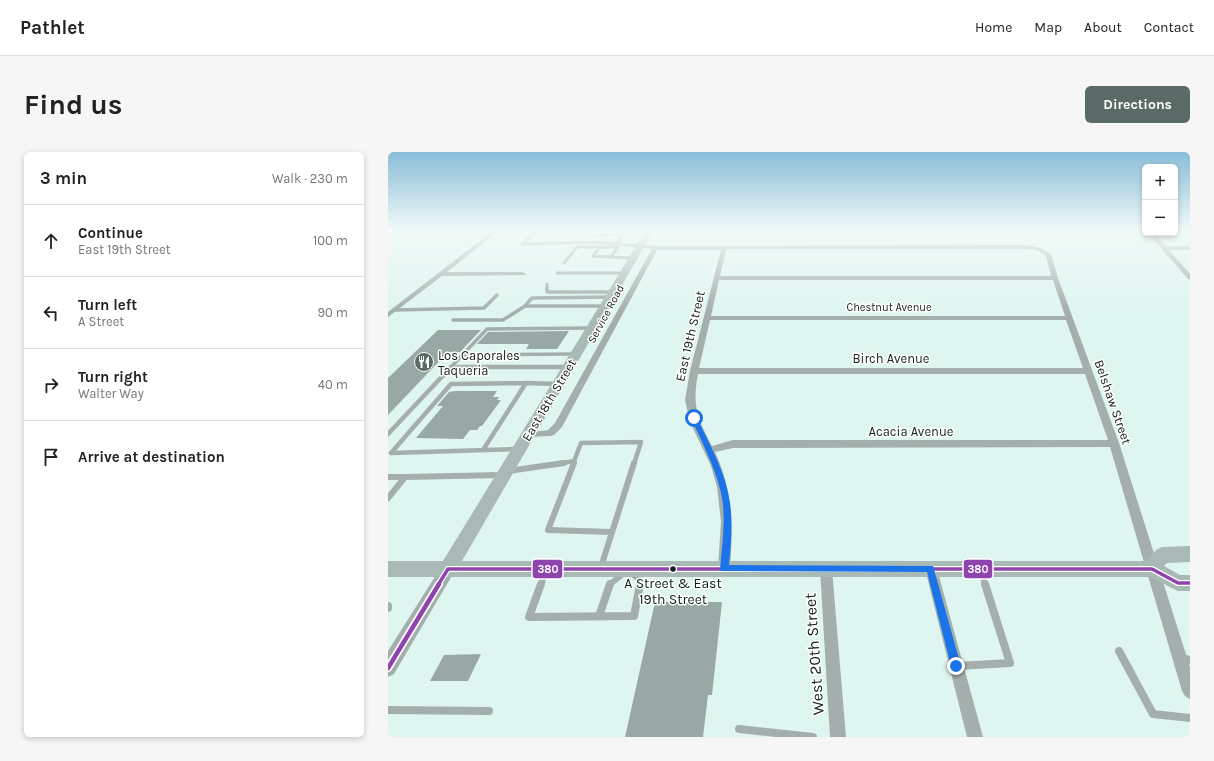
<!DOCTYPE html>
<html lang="en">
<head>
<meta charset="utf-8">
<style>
	body { margin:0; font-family:Karla,sans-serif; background:#f6f6f6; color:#222 }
	.controls { position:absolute; right:12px; top:12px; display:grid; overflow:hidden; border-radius:6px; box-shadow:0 2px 6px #0003 }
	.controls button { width:36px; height:36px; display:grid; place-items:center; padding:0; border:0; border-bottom:1px solid #e0e0e0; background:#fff; color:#222; font:20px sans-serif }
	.stop { position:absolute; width:12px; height:12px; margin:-9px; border:3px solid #1a73e8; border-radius:50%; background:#fff }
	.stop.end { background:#1a73e8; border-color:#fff; box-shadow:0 1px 4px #0008 }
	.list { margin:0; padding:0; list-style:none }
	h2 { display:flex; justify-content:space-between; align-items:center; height:52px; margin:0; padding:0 16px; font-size:17px }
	h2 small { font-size:13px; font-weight:400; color:#767676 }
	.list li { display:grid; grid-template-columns:26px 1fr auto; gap:12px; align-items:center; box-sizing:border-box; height:72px; padding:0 16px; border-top:1px solid #e0e0e0 }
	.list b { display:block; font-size:15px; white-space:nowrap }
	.list p { margin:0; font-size:13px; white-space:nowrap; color:#767676 }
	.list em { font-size:13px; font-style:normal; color:#767676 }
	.icon { flex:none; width:22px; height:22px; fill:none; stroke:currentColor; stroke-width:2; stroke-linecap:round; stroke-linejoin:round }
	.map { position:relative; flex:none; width:802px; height:585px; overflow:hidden; border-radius:6px }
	header { display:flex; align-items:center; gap:24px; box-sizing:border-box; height:56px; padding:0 20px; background:#fff; border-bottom:1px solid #e0e0e0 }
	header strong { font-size:19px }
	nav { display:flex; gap:22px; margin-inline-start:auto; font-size:14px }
	.intro { display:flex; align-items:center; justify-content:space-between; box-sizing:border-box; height:96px; padding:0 24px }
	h1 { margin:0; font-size:28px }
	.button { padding:10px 18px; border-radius:6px; background:#596a67; color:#fff; font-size:14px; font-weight:700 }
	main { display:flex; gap:24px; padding:0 24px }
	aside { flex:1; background:#fff; border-radius:6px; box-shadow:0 2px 6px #0003 }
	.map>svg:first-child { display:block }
	.building { fill:#98a9a5 }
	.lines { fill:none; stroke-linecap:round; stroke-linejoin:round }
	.service-far4 { stroke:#a4afad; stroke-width:3 }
	.service-far3 { stroke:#a4afad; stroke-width:3.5 }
	.service-far2 { stroke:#a4afad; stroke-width:4.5 }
	.service-far1 { stroke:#a4afad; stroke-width:6 }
	.service { stroke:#a4afad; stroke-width:8 }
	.minor { fill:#a4afad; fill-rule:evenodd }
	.tertiary { fill:#a4afad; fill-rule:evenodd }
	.secondary { fill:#a9bab6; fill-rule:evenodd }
	.bus-1-far1-casing { stroke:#fff; stroke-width:6 }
	.bus-1-casing { stroke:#fff; stroke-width:8 }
	.bus-1-far1 { stroke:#8e44ad; stroke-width:3.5 }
	.bus-1 { stroke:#8e44ad; stroke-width:4.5 }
	.route { fill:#1a73e8 }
	.bus-dot { fill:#111f1d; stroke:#fff; stroke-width:1.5 }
	.labels { text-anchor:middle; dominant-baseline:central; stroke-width:3; stroke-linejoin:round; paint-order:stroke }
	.far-street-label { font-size:11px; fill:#111f1d; stroke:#fff }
	.street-label { font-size:13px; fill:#111f1d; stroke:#fff }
	.poi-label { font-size:13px; fill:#111f1d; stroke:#fff; text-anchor:start }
	.near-bus-label { font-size:14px; fill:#111f1d; stroke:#fff }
	.near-street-label { font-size:16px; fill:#111f1d; stroke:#fff }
	.line-badge { stroke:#fff; stroke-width:1.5 }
	.badge-label { font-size:11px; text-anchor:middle; font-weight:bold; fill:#fff }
</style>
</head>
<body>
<header>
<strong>Pathlet</strong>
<nav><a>Home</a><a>Map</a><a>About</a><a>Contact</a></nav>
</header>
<div class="intro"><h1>Find us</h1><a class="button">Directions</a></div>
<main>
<aside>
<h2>3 min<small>Walk · 230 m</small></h2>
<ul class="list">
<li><svg class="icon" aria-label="ahead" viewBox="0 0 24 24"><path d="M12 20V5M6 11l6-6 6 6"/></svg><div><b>Continue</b><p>East 19th Street</p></div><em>100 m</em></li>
<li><svg class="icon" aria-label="left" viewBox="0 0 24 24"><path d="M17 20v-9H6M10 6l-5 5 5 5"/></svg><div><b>Turn left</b><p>A Street</p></div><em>90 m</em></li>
<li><svg class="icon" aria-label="right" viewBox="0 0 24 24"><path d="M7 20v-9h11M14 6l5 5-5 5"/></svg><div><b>Turn right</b><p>Walter Way</p></div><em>40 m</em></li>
<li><svg class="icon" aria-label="arrive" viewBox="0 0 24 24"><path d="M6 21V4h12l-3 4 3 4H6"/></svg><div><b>Arrive at destination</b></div></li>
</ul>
</aside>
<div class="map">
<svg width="802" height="585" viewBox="0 0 802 585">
	<rect width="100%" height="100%" fill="#dff5f0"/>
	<!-- building -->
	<path class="building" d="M50 178H93L72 200H60L0 263V226Z
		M181 179 169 197H138L141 192H89L100 180Z
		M67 239H109L105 245H111L109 248H113L94 274H92L89 278H82L75 287 28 286 55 254H49L61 240Z
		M267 450H334L324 543H320L315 585H237Z
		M93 502 80 529H42L56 503Z"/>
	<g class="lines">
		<!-- service-far4 -->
		<path class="service-far4" d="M150 78 134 92 208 90 252 94
			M207 83 236 82
			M230 90 239 78
			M212 95 205 104 245 106
			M176 111 189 95H230L223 105
			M169 121H236
			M159 132V139"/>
		<!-- service-far3 -->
		<path class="service-far3" d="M159 138V140H225
			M216 154H137L144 146 222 145
			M6 158 96 156 109 143
			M65 168H115L137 154
			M75 203 188 202
			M63 215 99 177 204 176
			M63 215H180"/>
		<!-- service-far2 -->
		<path class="service-far2" d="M138 231 169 232
			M0 282 63 215H180
			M95 298 138 231 63 232 3 301 129 297
			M169 312 186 309
			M185 312 193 291 253 290 246 312"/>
		<!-- service-far1 -->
		<path class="service-far1" d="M186 311 160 378 224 380
			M120 319 176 311
			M0 325H17
			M0 346 17 325 114 323
			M213 415 246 311
			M593 419 597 433
			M243 421 253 429 252 433
			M153 433 158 419
			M221 433 235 422"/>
		<!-- service -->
		<path class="service" d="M153 432 141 465 246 464 252 432
			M0 454V456
			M211 464 222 432
			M731 499 765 562 802 566
			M793 506 802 508
			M569 514 622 511 597 432
			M0 558 101 559
			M351 577 425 585"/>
		<!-- minor -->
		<path class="minor" d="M106 78H112L59 120H135L138 122 137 123 54 124 0 165V160Z
			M760 81H766L778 94H802V98H781L802 122V128L800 127Z
			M252 92 267 94 638 93 653 96 663 102 670 126 731 291 802 515V547L797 544 794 539 722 295 345 296 327 300C345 338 345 376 342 417L341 421 336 423 331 421 330 417 333 369 329 335 323 314 302 270 297 248 302 219 333 98H269L174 275 166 283 163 284 138 285 136 283 138 281 160 278 167 271 264 97 250 95 249 94ZM338 97H638L649 98 658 104 663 124H332ZM331 128H665L677 164H323ZM322 168H678L695 216H311ZM310 222H697L720 288H345L324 294C309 266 304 253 310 222Z
			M438 411 443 413 444 417 458 585H442L432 417 433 413Z
			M543 411 548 413 549 417 595 585H579L537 417 538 413Z"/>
		<!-- tertiary -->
		<path class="tertiary" d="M60 410 65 412 68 417 65 422 6 522 0 525V499L55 412Z"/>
		<!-- secondary -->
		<path class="secondary" d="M258 78H266L74 409H759L768 398 774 395 802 394V410L779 411 776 414 792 423H802V439H790L762 425H0V409H55Z"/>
		<defs>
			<path id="bus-1-far1" d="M50 433 60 417H764L790 431H802"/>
			<path id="bus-1" d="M0 516 51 432"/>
		</defs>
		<!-- bus-1-far1 casing -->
		<use href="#bus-1-far1" class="bus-1-far1-casing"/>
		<!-- bus-1 casing -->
		<use href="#bus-1" class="bus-1-casing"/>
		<!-- bus-1-far1 -->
		<use href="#bus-1-far1" class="bus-1-far1"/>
		<!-- bus-1 -->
		<use href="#bus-1" class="bus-1"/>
	</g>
	<!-- sky -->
	<linearGradient id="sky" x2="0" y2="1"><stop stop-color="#89bdd8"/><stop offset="0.49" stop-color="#f1faf8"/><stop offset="1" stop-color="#f1faf8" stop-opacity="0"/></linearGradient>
	<rect width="802" height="160" fill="url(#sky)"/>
	<!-- route -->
	<path class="route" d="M306 263 309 266C322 293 338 321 342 351 345 372 343 392 341 413L545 414 573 514 572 517 568 519 565 517 563 514 539 420 333 419 332 417C334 395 337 374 335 352 331 322 315 293 303 266Z"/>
	<!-- icons -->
	<defs>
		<symbol id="restaurant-disc" viewBox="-11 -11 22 22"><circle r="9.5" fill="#596a67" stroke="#fff"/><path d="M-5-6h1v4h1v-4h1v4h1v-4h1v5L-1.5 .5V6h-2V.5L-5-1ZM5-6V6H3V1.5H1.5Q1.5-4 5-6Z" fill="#fff"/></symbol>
	</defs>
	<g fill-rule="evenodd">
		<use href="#restaurant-disc" x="25" y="199" width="22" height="22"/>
	</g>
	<!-- markers -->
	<circle class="bus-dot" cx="285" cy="417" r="3.5"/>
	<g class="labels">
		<!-- far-street labels -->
		<g class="far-street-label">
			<text x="501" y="155">Chestnut Avenue</text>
			<text transform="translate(218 162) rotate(-62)">Service Road</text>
		</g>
		<!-- street labels -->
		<g class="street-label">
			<text transform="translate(302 184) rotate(-77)">East 19th Street</text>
			<text x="503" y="206">Birch Avenue</text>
			<text transform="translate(161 248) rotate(-59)">East 18th Street</text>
			<text transform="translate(725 250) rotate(71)">Belshaw Street</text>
			<text x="523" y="279">Acacia Avenue</text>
		</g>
		<!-- poi labels -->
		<g class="poi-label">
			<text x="50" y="203">Los Caporales<tspan x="50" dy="15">Taqueria</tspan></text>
		</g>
		<!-- near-bus labels -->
		<g class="near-bus-label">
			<text x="285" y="431">A Street &amp; East<tspan x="285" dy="16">19th Street</tspan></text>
		</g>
		<!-- near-street labels -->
		<g class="near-street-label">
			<text transform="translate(426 502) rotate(-94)">West 20th Street</text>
		</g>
	</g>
	<g class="line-badge">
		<rect x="144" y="407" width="31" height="20" rx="4" fill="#8e44ad"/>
		<rect x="575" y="407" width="30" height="20" rx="4" fill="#8e44ad"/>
	</g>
	<g class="badge-label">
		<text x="160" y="421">380</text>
		<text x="590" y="421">380</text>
	</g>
</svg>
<div class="controls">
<button>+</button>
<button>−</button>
</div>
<div class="stop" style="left:306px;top:266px"></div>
<div class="stop end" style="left:568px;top:514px"></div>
</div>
</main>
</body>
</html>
